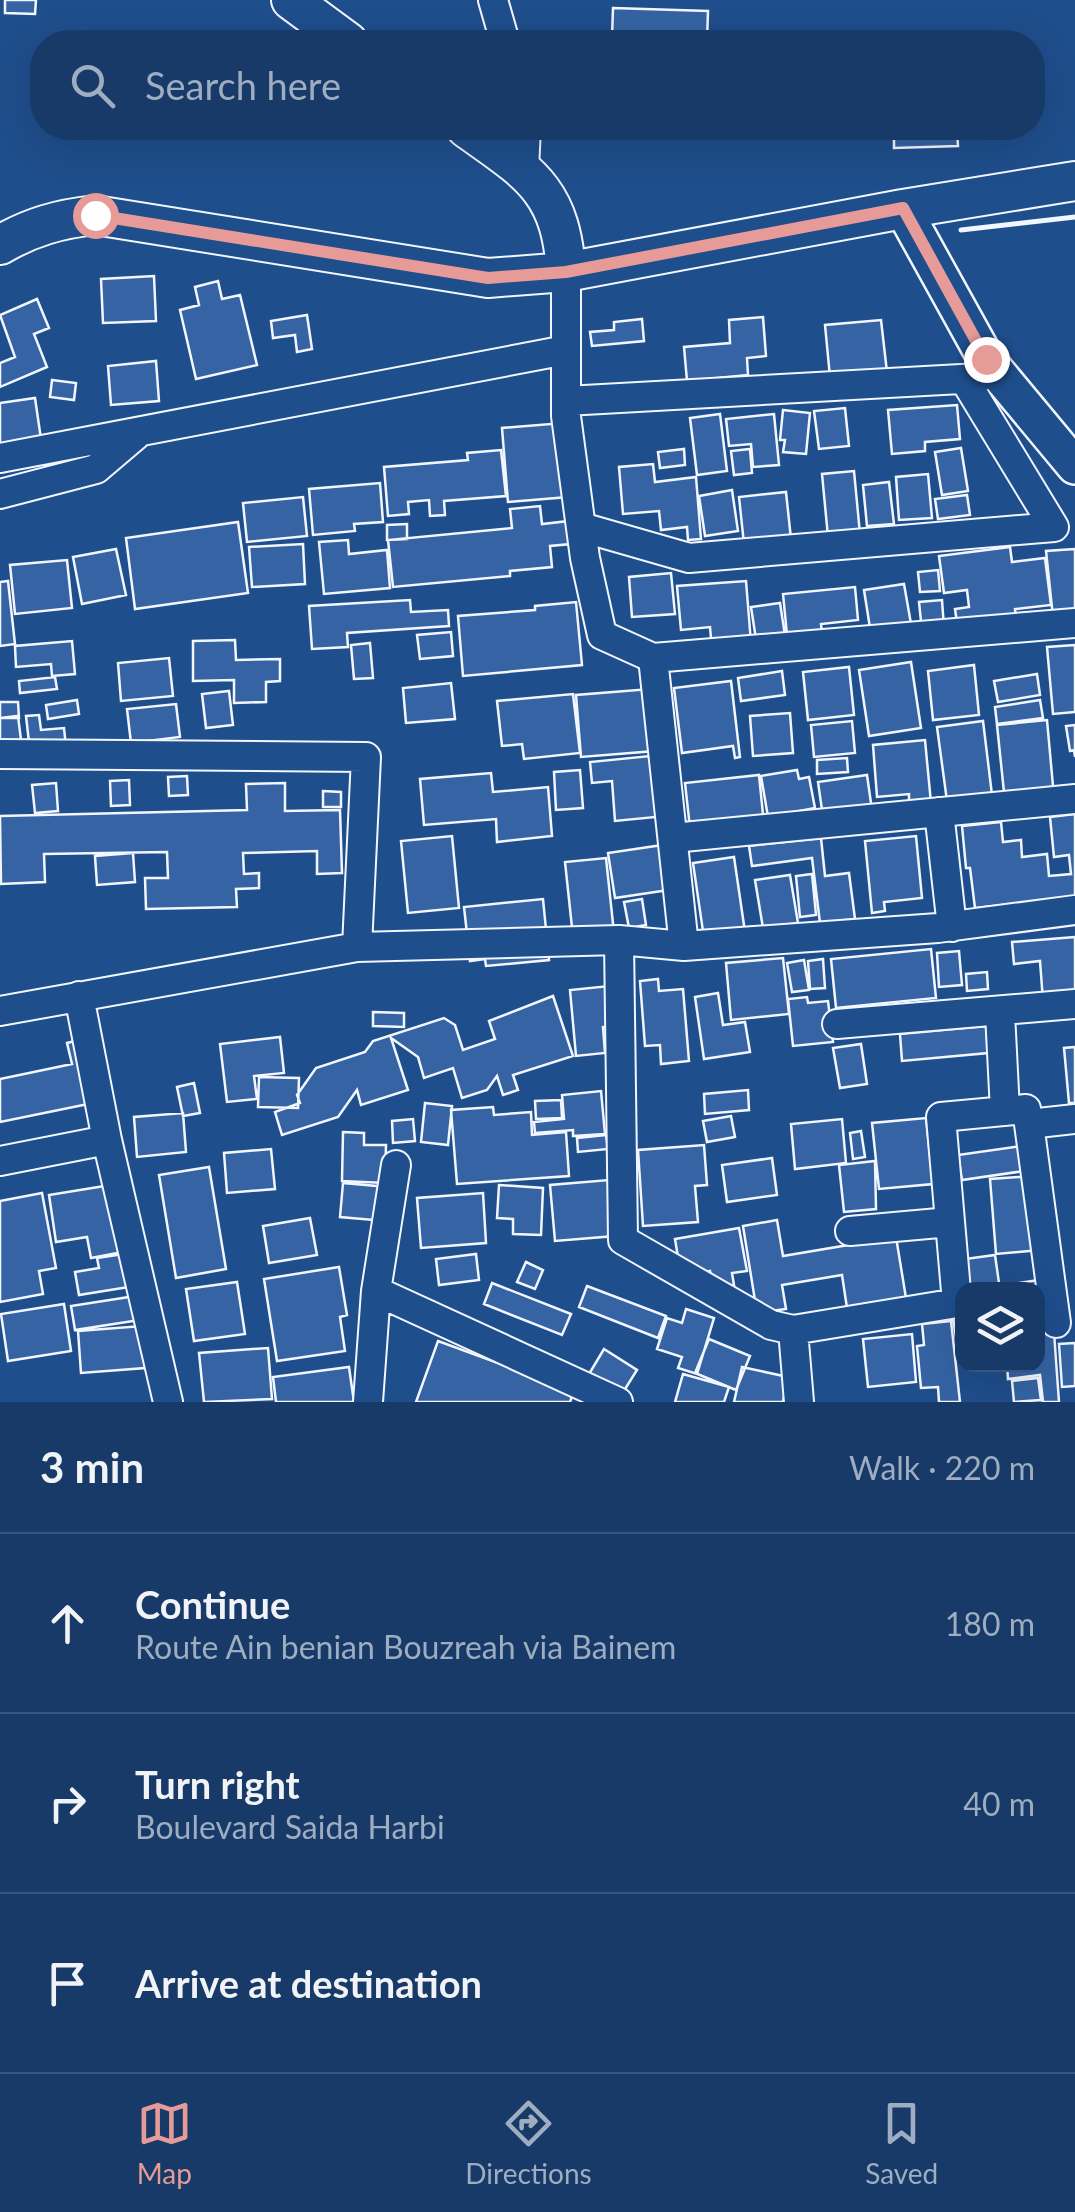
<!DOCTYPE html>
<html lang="en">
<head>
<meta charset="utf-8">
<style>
	body { margin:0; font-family:Lato,sans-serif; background:#20416f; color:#f1f3f6 }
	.controls { position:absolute; right:30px; bottom:30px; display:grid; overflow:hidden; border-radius:20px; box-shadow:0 10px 40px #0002 }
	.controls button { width:90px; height:90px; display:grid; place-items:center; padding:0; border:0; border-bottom:2px solid #36547d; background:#173a69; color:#f1f3f6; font:50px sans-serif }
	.stop { position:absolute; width:30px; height:30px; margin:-22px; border:8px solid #e69b98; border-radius:50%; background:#fff }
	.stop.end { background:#e69b98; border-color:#fff; box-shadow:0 2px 10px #0008 }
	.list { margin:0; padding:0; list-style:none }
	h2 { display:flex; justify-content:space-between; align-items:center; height:130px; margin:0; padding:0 40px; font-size:42px }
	h2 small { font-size:32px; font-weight:400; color:#9eadc0 }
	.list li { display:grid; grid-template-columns:65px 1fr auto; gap:30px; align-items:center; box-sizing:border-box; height:180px; padding:0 40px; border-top:2px solid #36547d }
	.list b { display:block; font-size:38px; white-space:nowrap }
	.list p { margin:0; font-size:32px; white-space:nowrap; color:#9eadc0 }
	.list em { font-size:32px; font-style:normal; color:#9eadc0 }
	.icon { flex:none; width:55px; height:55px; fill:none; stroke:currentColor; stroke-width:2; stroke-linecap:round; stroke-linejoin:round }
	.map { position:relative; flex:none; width:1075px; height:1402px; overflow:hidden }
	.search { position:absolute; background:#173a69; box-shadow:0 10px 40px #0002; left:30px; right:30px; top:30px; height:110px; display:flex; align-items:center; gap:25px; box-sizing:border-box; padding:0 35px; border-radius:40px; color:#9eadc0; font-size:38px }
	.sheet { height:670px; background:#173a69 }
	nav { display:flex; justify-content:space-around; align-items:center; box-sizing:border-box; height:140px; border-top:2px solid #36547d; background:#173a69; font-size:28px; color:#9eadc0 }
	nav a { display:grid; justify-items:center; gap:5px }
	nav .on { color:#e69b98 }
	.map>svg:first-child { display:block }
	.building { fill:#3563a3; stroke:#f2f6ff; stroke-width:2.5 }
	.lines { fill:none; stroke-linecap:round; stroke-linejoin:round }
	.minor-casing { stroke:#f2f6ff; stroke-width:32 }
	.tertiary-casing { stroke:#f2f6ff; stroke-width:40 }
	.secondary-casing { stroke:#f2f6ff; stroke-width:42 }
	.minor { stroke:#1f4e8c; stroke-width:28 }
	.tertiary { stroke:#1f4e8c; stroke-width:35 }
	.secondary { stroke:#1f4e8c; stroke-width:38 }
	.wall { stroke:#f2f6ff; stroke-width:5 }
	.route { stroke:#e69b98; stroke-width:12 }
</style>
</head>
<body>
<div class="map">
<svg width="1075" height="1402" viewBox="0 0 1075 1402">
	<rect width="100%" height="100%" fill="#1f4e8c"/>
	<!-- building -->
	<path class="building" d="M5 0H36L35 14 5 13Z
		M613 8 708 11 707 41 612 38Z
		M806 128H883V134Z
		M894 128H957L958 146 894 148Z
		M154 276 156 321 103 323 101 279Z
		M218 281 222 299 240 295 257 365 196 379 180 310 199 305 195 287Z
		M37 299 49 328 34 334 47 367 0 387V363L15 357 0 315Z
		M307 315 312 349 297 352 295 335 273 338 271 321Z
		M763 317 766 356 747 358 748 375 687 381 684 347 730 343 729 320Z
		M642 319 644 341 592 346 590 332 614 330V322Z
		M881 320 887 372 830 377 825 325Z
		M156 361 159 401 111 405 108 366Z
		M52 380 76 383 74 400 50 397Z
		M35 398 41 439 0 445V403Z
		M957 405 960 439 925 442V451L892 454 888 410Z
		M845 408 849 446 819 449 814 411Z
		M783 410 810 413 806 454 783 452 785 440H780Z
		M720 414 727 471 697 475 690 418Z
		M774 414 779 465 753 467 751 444 729 446 726 419Z
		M563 423 568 497 508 502 502 428Z
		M961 448 968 491 942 495 935 452Z
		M684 449 685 465 660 468 658 452Z
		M750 449 752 473 734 475 731 451Z
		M501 450 506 496 444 501 445 515 430 516 429 500 408 502 409 514 388 516 384 467 468 460 467 453Z
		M653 464 655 482 696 477 701 539 688 540 687 527 661 530 659 511 623 514 619 467Z
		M854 471 860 534 828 537 822 474Z
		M928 474 932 518 899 520 896 477Z
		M889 482 894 524 867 526 863 485Z
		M380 483 383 522 354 524 355 531 313 535 309 489Z
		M732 490 738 531 705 536 699 496Z
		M786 492 791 539 744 544 739 497Z
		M967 495 970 515 938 519 935 499Z
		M303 497 307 536 247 542 243 503Z
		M540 506 542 524 569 521 571 544 550 546 552 567 510 571V576L393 587 388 540 512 528 510 509Z
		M238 522 248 593 135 609 126 538Z
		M407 524V539L387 540V525Z
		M348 540 349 554 387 550 390 588 324 594 319 542Z
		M303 544 305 584 252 587 249 547Z
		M1010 547 1012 562 1045 558 1051 605 1015 609 1016 616 957 623 955 609 969 607 967 590 944 593 939 556Z
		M116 549 126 595 82 604 73 557Z
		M1075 549V625L1054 627 1046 551Z
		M67 560 72 608 15 614 10 565Z
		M938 570 940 591 920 592 918 572Z
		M671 573 675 614 632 617 629 577Z
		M8 581 15 644 0 646V582Z
		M746 581 752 655 713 659 710 627 681 630 677 586Z
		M904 584 914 641 873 647 864 590Z
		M855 587 858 620 821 624 823 642 788 645 783 594Z
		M410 600 411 612 448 610 449 626 347 633 348 647 312 649 309 606Z
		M942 600 944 628 922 631 919 602Z
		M576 602 582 665 463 676 458 616 535 610V606Z
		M780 603 786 642 757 646 751 607Z
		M451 632 453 656 420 659 417 635Z
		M235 640 236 660 280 659V681L266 682V702L234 703V680L193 681V641Z
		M72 641 75 674 52 676 51 664 16 667 15 646Z
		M370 643 373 678 354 679 351 645Z
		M1075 645V712L1053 714 1047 647Z
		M169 658 173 696 121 701 118 663Z
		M911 662 921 728 869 736 859 670Z
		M974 665 979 715 933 720 928 671Z
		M849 667 854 715 808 720 803 672Z
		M782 671 785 695 741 701 738 678Z
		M1037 674 1040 695 998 702 994 681Z
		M55 677 57 689 20 693 19 681Z
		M731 681 740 757 735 758 733 746 682 753 674 688Z
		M451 683 455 719 406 723 403 688Z
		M650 689 655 751 581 757 576 695Z
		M229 691 233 725 206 728 202 694Z
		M573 694 580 753 524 759 522 744 502 746 497 701Z
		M77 700 79 714 48 719 46 705Z
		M1040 700 1043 718 997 724 995 707Z
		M0 702H18L19 718H0Z
		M176 704 180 737 131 743 127 709Z
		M790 713 793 753 753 756 750 716Z
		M39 715 41 730 64 728 66 747 30 751 26 716Z
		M18 716 23 756 0 758V718Z
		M1047 720 1054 797 1005 802 997 725Z
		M852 721 855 753 814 757 811 725Z
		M983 721 992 795 947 801 937 727Z
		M1075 725V757L1074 750 1070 751 1066 726Z
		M925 740 931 803 909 805V794L877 797 873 745Z
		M650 756 656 817 615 821 612 781 592 783 590 762Z
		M847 758 848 772 817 774V760Z
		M580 770 583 808 556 810 554 772Z
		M797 770 799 779 809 777 815 808 768 817 761 776Z
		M491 773 493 792 548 787 552 836 497 842 496 819 424 825 420 779Z
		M759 775 764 824 691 837 685 783Z
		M867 775 873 817 824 824 818 782Z
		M187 776 188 795 169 796 168 777Z
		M129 780 130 805 111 806 110 781Z
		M56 783 58 811 35 813 32 785Z
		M285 783V811L340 810 342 873 317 874V851L243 853 244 874 259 873V888L236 889 237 907 146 909 145 878H168L167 852 44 854 45 882 1 884 0 816 247 810 246 784Z
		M323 791 341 792V807H323Z
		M1075 814V897L975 908 970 868H966L962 826 1001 822 1003 842 1021 840 1022 857 1047 854 1049 876 1071 874 1069 855 1054 857 1050 817Z
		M452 836 459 908 408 913 401 841Z
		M916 836 922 898 884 902 885 911 872 913 865 841Z
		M821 838 825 876 849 873 855 919 820 923 812 858 752 866 749 846Z
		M676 843 682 888 615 898 608 853Z
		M133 853 135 882 97 885 95 856Z
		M734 857 745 932 704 938 693 863Z
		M606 858 614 933 573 937 565 862Z
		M812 874 816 915 800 917 796 876Z
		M790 875 798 923 763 928 755 880Z
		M543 899 549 960 486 966 485 959 470 961 464 907Z
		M642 899 646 925 629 928 624 902Z
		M1075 937V998L1043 1001 1040 961 1014 964 1012 942Z
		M931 949 936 998 836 1008 831 959Z
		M959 951 962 985 939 987 937 953Z
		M783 958 789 1014 731 1020 726 963Z
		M823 959 825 988 810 989 808 961Z
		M804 960 809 990 792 992 787 963Z
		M987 972 988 989 967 991 966 974Z
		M658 979 659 991 683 989 689 1061 661 1064 660 1045 645 1046 640 981Z
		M609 986 612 1026 603 1027 605 1053 576 1056 570 990Z
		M718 993 723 1025 745 1022 750 1052 704 1059 695 997Z
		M553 996 573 1056 513 1075 518 1090 503 1095 497 1076 487 1090 462 1098 453 1068 424 1078 418 1057 391 1038 408 1090 361 1105 357 1090 338 1117 282 1135 275 1112 300 1103 297 1095 316 1068 365 1052 373 1041 444 1018 455 1025 463 1050 495 1039 489 1021Z
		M807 997 808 1003 828 1001 833 1042 793 1046 788 999Z
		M373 1012 404 1013V1027L373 1026Z
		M986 1026 988 1053 902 1061 900 1034Z
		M280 1037 284 1073 254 1076 257 1099 227 1102 220 1044Z
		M79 1040 93 1103 0 1122V1079L72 1064 67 1043Z
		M861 1044 867 1084 840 1088 833 1048Z
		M1075 1047V1103H1069L1064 1048Z
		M259 1077 299 1078 298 1108 258 1107Z
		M194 1083 200 1113 183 1116 177 1087Z
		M748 1090 749 1110 705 1114 704 1094Z
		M601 1091 605 1134 573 1136V1130L535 1133 534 1122 564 1119 562 1095Z
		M561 1100 562 1118 536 1119 535 1101Z
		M425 1103 452 1106 448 1145 421 1142Z
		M493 1107 494 1115 531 1112 532 1135 566 1132 569 1176 457 1184 451 1110Z
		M183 1113 186 1152 137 1157 134 1117Z
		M731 1116 735 1137 707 1142 703 1121Z
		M926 1118 933 1184 879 1189 872 1123Z
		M413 1119 415 1141 393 1143 392 1121Z
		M842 1119 846 1163 795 1169 791 1124Z
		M861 1131 865 1157 853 1159 850 1133Z
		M343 1132 364 1133V1145H386L385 1183 342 1181Z
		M606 1135 608 1149 578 1152 577 1138Z
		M704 1145 707 1185 695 1186 698 1222 643 1226 638 1150Z
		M1021 1146 1024 1171 962 1180 958 1155Z
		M271 1149 275 1189 227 1193 224 1153Z
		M772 1158 777 1195 727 1202 722 1165Z
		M875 1161 876 1209 844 1212 839 1165Z
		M209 1167 226 1269 176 1278 159 1175Z
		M1032 1176 1039 1250 996 1254 990 1179Z
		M609 1180 615 1236 555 1241 550 1185Z
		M343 1183 388 1187 385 1221 340 1217Z
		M117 1184 128 1251 91 1258 87 1237 56 1242 49 1195Z
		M499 1185 543 1188 541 1235 513 1234V1219L497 1218Z
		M42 1193 56 1268 39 1271 43 1294 0 1302V1201Z
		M483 1193 486 1243 421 1248 417 1198Z
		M310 1218 317 1255 269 1263 263 1226Z
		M777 1220 783 1256 896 1237 906 1298 847 1308 842 1275 782 1285 786 1309 757 1313 743 1226Z
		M739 1228 747 1271 732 1273 734 1285 713 1288 710 1271 681 1276 675 1239Z
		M130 1253 135 1286 79 1295 75 1272 99 1268 97 1258Z
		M476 1254 479 1280 439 1285 436 1259Z
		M995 1255 1000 1290H969L965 1259Z
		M526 1262 543 1270 535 1289 517 1282Z
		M339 1267 347 1315 340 1317 345 1351 277 1361 264 1279Z
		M1064 1276 1069 1312 1042 1316 1038 1290H1008L1007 1285Z
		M237 1282 245 1334 194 1341 186 1289Z
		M492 1283 571 1314 562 1335 484 1304Z
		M587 1286 666 1316 658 1338 579 1307Z
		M142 1295 146 1319 75 1330 71 1306Z
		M64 1304 71 1351 8 1361 1 1314Z
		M686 1309 714 1318 697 1374 678 1368 682 1357 657 1349 667 1318 682 1323Z
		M962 1316V1352H958L953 1317Z
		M1053 1318 1059 1402H1043L1040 1375 1008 1379 1007 1364H1038V1320Z
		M951 1321 960 1402H939L938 1387 921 1388 917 1346 924 1345 922 1324Z
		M142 1326 145 1368 81 1373 78 1331Z
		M912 1334 916 1382 868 1387 863 1339Z
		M709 1339 750 1356 736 1390 695 1373Z
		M438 1341 574 1391 570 1402H416Z
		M1075 1343V1386L1062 1387 1059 1344Z
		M268 1348 272 1399 204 1402 199 1353Z
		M604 1349 637 1370 622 1394 589 1374Z
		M349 1367 354 1402H276L273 1377Z
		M742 1367 788 1377 783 1402H734Z
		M683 1374 729 1387 724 1402H675Z
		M1038 1378 1041 1400 1014 1402 1012 1381Z"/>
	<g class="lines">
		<defs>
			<path id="minor" d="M493 0 505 42
				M524 169 526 128
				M566 272V416L585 558 602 635 653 658 684 946
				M566 401 979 378
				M0 458 566 350
				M0 494 96 469 136 435
				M581 527 689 558 1054 527 964 379
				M653 658 1075 623
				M0 754 366 757 357 947
				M939 812 952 927
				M673 838 1075 799
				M619 940 623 1240 771 1325 793 1330 799 1402
				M79 996 107 1140 168 1402
				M0 1011 357 947 619 940 684 946 938 928 1075 910
				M1000 1013 1005 1111
				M837 1024 1075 1004
				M1029 1124 1056 1323
				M0 1161 107 1140
				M850 1231 950 1222
				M376 1291 618 1402
				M793 1330 957 1303 941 1117 1026 1109 1029 1124 1075 1119
				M368 1402 376 1291 396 1165"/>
			<path id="tertiary" d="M903 209 986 359 1075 466"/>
			<path id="secondary" d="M291 0 348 42
				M466 128C529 173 561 189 566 272
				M0 245C31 227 59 219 95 215L488 278 566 272 903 209 1075 181"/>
		</defs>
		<!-- minor casing -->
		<use href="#minor" class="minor-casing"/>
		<!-- tertiary casing -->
		<use href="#tertiary" class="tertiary-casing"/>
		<!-- secondary casing -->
		<use href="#secondary" class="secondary-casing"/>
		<!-- minor -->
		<use href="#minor" class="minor"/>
		<!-- tertiary -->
		<use href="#tertiary" class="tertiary"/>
		<!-- secondary -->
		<use href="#secondary" class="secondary"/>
		<!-- wall -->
		<path class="wall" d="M961 230 1075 217"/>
	</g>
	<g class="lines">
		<!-- route -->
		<path class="route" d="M95 215 488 278 566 272 903 208 986 359"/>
	</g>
</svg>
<div class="controls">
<button><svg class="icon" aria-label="layers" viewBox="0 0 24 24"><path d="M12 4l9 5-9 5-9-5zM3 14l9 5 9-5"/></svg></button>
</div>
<div class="stop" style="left:95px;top:215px"></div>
<div class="stop end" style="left:986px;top:359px"></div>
<div class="search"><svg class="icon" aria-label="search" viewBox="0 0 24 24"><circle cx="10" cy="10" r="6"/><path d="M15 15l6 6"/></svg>Search here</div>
</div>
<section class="sheet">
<h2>3 min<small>Walk · 220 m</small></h2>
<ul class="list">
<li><svg class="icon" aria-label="ahead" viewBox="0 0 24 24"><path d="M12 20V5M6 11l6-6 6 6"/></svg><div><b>Continue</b><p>Route Ain benian Bouzreah via Bainem</p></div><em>180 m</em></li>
<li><svg class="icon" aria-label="right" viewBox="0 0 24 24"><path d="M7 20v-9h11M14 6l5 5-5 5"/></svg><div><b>Turn right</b><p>Boulevard Saida Harbi</p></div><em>40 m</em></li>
<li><svg class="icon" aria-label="arrive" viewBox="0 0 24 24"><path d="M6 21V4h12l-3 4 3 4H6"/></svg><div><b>Arrive at destination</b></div></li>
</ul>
</section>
<nav>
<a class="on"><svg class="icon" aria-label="map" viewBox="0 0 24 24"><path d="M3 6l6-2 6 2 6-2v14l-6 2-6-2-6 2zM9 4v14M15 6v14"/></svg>Map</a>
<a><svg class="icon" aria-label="directions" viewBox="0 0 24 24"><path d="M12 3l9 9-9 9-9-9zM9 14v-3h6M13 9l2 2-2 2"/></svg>Directions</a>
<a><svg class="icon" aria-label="saved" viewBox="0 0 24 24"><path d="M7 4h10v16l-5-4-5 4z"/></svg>Saved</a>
</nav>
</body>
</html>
